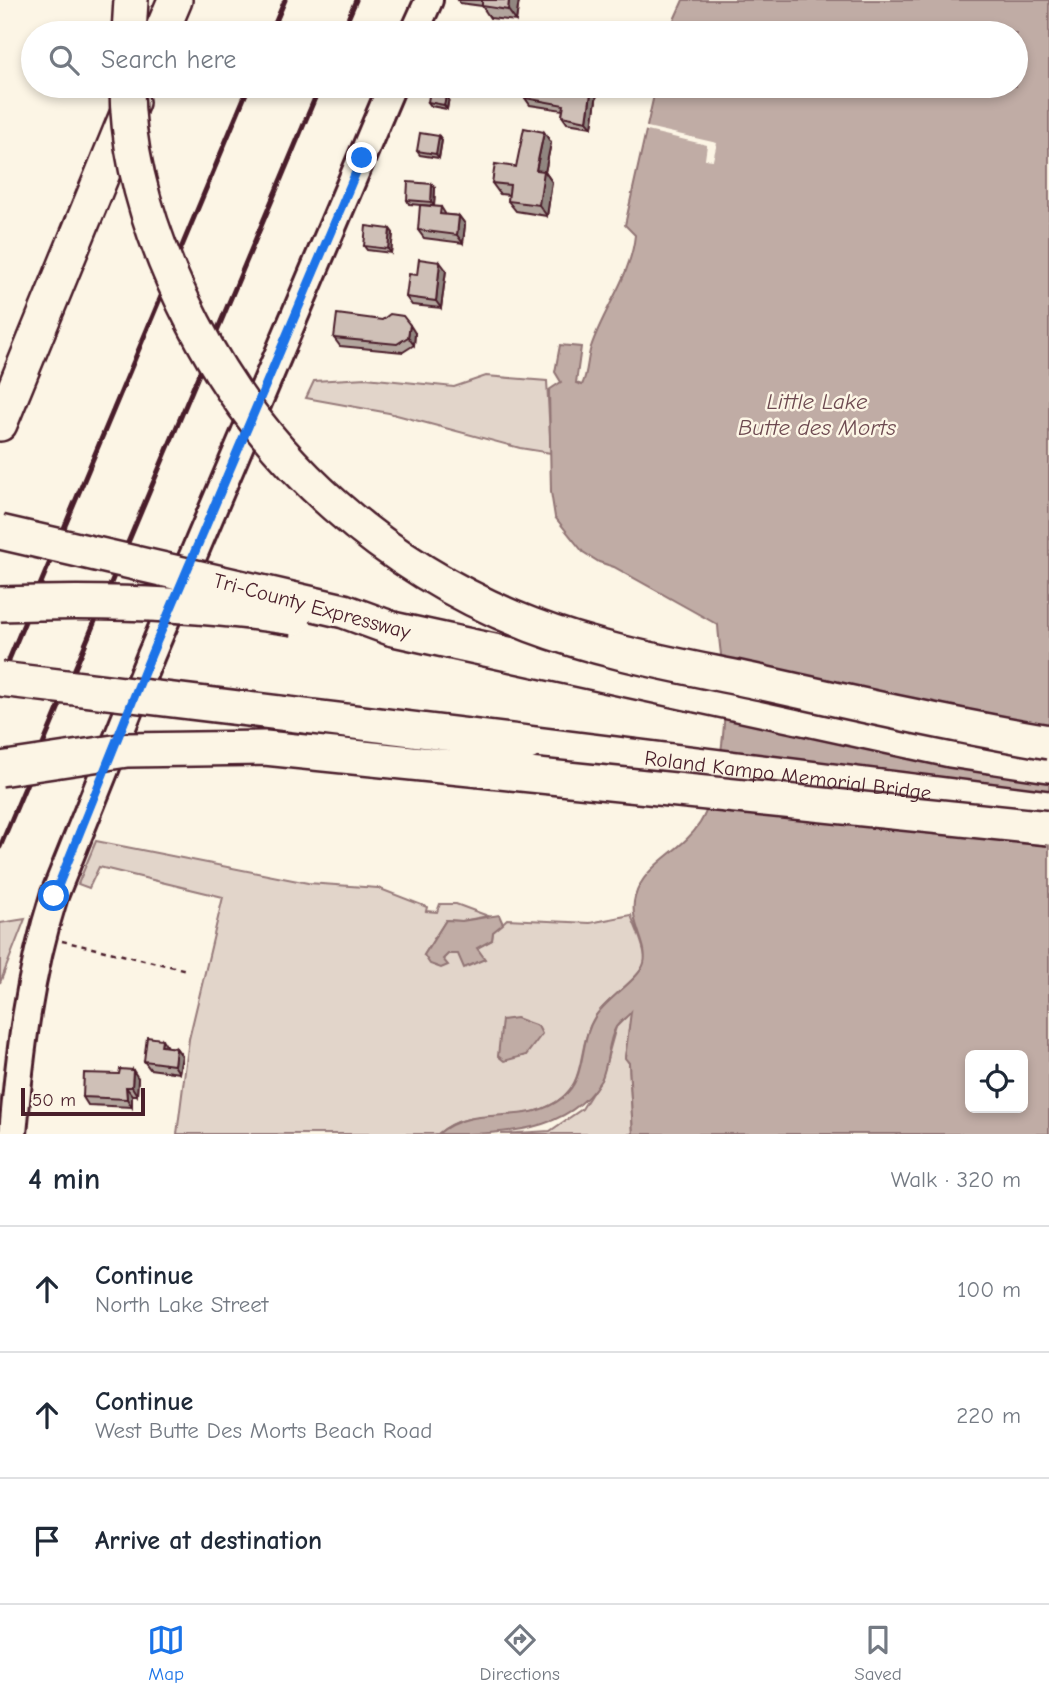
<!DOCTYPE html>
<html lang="en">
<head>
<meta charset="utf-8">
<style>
	body { margin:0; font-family:"Comic Neue",sans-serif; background:#f2f2f3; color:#1f2937 }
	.controls { position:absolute; right:21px; bottom:21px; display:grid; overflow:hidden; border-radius:10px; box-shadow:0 4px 10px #0003 }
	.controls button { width:63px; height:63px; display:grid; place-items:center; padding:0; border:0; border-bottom:2px solid #e0e1e3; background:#fff; color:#1f2937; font:35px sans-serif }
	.scale { position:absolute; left:21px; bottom:18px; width:124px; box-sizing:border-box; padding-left:7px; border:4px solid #4a1f2b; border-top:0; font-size:19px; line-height:24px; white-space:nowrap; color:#4a1f2b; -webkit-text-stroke:5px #fcf5e5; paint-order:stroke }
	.stop { position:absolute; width:21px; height:21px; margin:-16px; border:5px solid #1a73e8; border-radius:50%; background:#fff }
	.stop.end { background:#1a73e8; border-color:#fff; box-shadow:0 2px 7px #0008 }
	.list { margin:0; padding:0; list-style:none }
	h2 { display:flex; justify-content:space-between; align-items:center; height:91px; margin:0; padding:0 28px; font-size:30px }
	h2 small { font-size:23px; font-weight:400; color:#747a83 }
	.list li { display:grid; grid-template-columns:46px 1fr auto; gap:21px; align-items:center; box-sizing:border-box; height:126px; padding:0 28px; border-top:2px solid #e0e1e3 }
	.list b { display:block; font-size:26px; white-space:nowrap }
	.list p { margin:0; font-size:23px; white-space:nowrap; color:#747a83 }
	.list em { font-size:23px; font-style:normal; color:#747a83 }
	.icon { flex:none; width:38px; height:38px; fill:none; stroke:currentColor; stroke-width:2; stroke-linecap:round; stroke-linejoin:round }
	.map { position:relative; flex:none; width:1049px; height:1134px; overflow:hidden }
	.search { position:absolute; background:#fff; box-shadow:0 4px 10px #0003; left:21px; right:21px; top:21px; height:77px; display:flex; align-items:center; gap:18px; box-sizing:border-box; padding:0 24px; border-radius:38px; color:#747a83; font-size:26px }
	.sheet { height:469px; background:#fff }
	nav { display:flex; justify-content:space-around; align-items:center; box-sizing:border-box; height:98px; border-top:2px solid #e0e1e3; background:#fff; font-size:19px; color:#747a83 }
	nav a { display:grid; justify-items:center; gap:4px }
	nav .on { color:#1a73e8 }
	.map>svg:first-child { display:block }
	.green { fill:#e2d5ca; stroke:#967a7a; stroke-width:2 }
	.water { fill:#c0aca5; stroke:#917474; stroke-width:2; fill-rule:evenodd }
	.pier { fill:#fcf5e5 }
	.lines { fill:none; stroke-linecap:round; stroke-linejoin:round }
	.secondary-casing { stroke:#4a1f2b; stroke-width:32 }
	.highway-casing { stroke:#4a1f2b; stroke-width:38 }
	.path { stroke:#4a1f2b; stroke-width:2.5; stroke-dasharray:5 5; stroke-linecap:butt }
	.secondary { stroke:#fcf5e5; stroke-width:26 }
	.highway { stroke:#fcf5e5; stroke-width:33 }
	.rail { stroke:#4a1f2b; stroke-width:5 }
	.highway-bridge-casing { stroke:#4a1f2b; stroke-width:38; stroke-linecap:butt }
	.highway-bridge { stroke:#fcf5e5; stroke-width:33 }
	.wall { fill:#b2a59d; stroke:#4a1f2b; stroke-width:2 }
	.shaded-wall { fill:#918680; stroke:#4a1f2b; stroke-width:2 }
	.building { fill:#cfc0b7; stroke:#4a1f2b; stroke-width:2 }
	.route { stroke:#1a73e8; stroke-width:9 }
	.labels { text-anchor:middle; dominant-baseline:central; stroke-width:5; stroke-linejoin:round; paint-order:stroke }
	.street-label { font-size:21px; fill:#4a1f2b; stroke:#fcf5e5 }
	.water-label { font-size:23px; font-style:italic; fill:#6d4950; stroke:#fcf5e5 }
</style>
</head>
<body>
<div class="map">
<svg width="1049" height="1134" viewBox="0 0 1049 1134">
	<rect width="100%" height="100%" fill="#fcf5e5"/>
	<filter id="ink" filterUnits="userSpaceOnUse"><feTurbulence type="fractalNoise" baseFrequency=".0143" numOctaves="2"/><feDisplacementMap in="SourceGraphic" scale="14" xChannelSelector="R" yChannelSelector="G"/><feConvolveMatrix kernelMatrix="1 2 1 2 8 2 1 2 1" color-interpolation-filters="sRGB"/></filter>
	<g filter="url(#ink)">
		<!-- green -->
		<path class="green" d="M486 376 547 381 551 453 520 448 389 413 306 398 314 381 366 378 454 387Z
			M96 841 308 883 378 888 427 907 426 911 437 912 440 904H456L488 916 462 921 446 920 424 955 443 959 448 954H465L492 940 493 932 507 919 590 923 631 915C635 927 646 948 645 961 643 977 604 1000 593 1020 575 1052 590 1086 549 1106 513 1125 471 1105 438 1134H177L189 1039 223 897 99 867 89 888 78 884Z
			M25 919 0 983V923Z
			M632 1011 625 1057 629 1063 633 1134H501L550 1131 582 1109 602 1077 616 1027Z"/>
		<!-- water -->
		<path class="water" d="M683 0H1049V1134H633L629 1063 625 1058 631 1012C627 1017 619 1022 616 1027 607 1042 609 1064 601 1080 568 1134 502 1134 438 1134 475 1102 525 1128 562 1098 588 1077 578 1043 595 1017 607 998 640 979 644 963 649 944 628 922 635 897 644 863 682 852 700 823 721 789 727 717 724 678 722 660 719 643 718 625L614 567 599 562 583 552 555 517 551 492 549 390 561 382 555 372 560 345 581 347 576 383 582 385C588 373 587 359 591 347 604 308 631 276 635 235L625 225 656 86H1016V33H668ZM970 1055H1023V1108H970Z
			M499 915 503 924 493 932 492 940 477 948 485 959 464 968 458 954H448L443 959 448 965 441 968 430 964 424 955 446 920 462 921Z
			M516 1018 538 1026 542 1034 526 1055 504 1061 498 1056 502 1020Z"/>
		<!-- pier -->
		<path class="pier" d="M643 126 717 143 713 160 705 159 707 145 643 130Z"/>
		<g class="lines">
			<defs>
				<path id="secondary" d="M414 33 429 0
					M13 1134C20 1052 29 975 54 896L151 655 392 86"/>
				<g id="highway">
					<path d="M129 33 131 0"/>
					<path d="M161 33 175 0"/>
					<path d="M0 424 132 102"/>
					<path d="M393 629 950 750 1049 765"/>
					<path id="s1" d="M528 743 1049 808"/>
				</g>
			</defs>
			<!-- secondary casing -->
			<use href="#secondary" class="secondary-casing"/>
			<!-- highway casing -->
			<use href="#highway" class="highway-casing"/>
			<!-- path -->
			<path class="path" d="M62 941 187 970"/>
			<!-- secondary -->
			<use href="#secondary" class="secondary"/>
			<!-- highway -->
			<use href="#highway" class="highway"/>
			<!-- rail -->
			<path class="rail" d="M271 33 285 0
				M342 33 356 0
				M0 681 249 86
				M0 847 320 86"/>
			<defs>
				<path id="highway-bridge" d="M127 86C127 168 157 252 194 324 265 463 387 569 531 625 607 654 689 667 767 684 861 705 955 726 1049 742
					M0 532 344 611 393 629
					M0 604C98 600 197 603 294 618
					M0 679 528 743
					M0 769 127 750 265 748 1049 828"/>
			</defs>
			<!-- highway-bridge casing -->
			<use href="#highway-bridge" class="highway-bridge-casing"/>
			<!-- highway-bridge -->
			<use href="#highway-bridge" class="highway-bridge"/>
		</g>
		<!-- wall -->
		<path class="wall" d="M458 0H519L516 21 490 18 482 6 460 3Z
			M598 86 592 127 567 123 562 116 563 110 530 105 525 98Z
			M449 97 447 109 431 106 428 102Z
			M544 132 551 143 545 172 552 182 547 216 516 211 508 201 509 195 500 194 492 183 516 167Z
			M439 136 442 140 439 158 420 155 417 151Z
			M435 188 434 206 409 204 407 200Z
			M441 207 446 215 459 216 465 224 463 243 424 238 418 230Z
			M390 229 393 233 391 253 367 250 364 246Z
			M446 270 441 308 412 305 406 297 417 275Z
			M415 333 414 345 403 352 340 346 334 338Z
			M167 1047 176 1048 182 1056 179 1073 150 1069 144 1061Z
			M138 1078 137 1095H132V1107L88 1105 83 1097Z"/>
		<!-- shaded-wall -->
		<path class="shaded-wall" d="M509 0H519L516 21 508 10Z
			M592 86H598L592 127 587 121Z
			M447 93 449 97 447 109 444 105Z
			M544 132 551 143 545 172 552 182 547 216 539 205 536 170Z
			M439 136 442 140 439 158 436 154Z
			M432 184 435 188 434 206 431 202Z
			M459 216 465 224 463 243 457 235Z
			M390 229 393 233 391 253 388 249Z
			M440 262 446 270 441 308 436 301Z
			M410 325 415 333 414 345 408 337Z
			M162 1039 167 1047 161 1046Z
			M176 1048 182 1056 179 1073 174 1065Z
			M133 1070 138 1078 137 1095 132 1087Z
			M126 1087 132 1095V1107L127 1099Z"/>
		<!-- building -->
		<path class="building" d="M482 0H509L508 10 482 6Z
			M528 86H592L587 121 562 116 564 105 525 98Z
			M430 90 447 93 444 105 428 102Z
			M524 128 544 132 536 170 544 171 539 205 508 201 510 185 492 183 495 164 516 167Z
			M420 133 439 136 436 154 417 151Z
			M408 182 432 184 431 202 407 200Z
			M420 205 441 207 440 214 459 216 457 235 418 230Z
			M366 226 390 229 388 249 364 246Z
			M419 259 440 262 436 301 406 297 409 274 417 275Z
			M337 314 382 320 390 314 403 316 410 325 408 337 397 344 334 338Z
			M147 1037 162 1039 161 1046 176 1048 174 1065 144 1061Z
			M120 1069 133 1070 132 1087H126L127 1099 83 1097 84 1073 119 1074Z"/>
	</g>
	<g class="lines" filter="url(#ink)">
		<!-- route -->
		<path class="route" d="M54 896 151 655 362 158"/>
	</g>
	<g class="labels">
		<!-- street labels -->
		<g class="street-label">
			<text transform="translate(312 606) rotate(15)">Tri-County Expressway</text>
			<text stroke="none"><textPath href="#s1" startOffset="262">Roland Kampo Memorial Bridge</textPath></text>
		</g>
		<!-- water labels -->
		<g class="water-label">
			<text x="817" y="401">Little Lake<tspan x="817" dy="26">Butte des Morts</tspan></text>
		</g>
	</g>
</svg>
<div class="controls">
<button><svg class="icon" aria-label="locate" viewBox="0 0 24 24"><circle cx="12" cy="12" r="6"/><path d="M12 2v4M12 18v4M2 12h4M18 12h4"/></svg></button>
</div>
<div class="scale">50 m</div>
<div class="stop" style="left:54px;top:896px"></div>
<div class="stop end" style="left:362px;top:158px"></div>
<div class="search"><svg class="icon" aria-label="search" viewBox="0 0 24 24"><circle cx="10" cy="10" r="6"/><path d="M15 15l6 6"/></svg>Search here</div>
</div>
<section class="sheet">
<h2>4 min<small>Walk · 320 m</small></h2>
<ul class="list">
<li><svg class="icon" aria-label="ahead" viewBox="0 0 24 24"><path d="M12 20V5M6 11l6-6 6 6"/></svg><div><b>Continue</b><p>North Lake Street</p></div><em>100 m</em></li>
<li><svg class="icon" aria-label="ahead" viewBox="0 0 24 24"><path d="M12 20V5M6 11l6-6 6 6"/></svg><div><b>Continue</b><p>West Butte Des Morts Beach Road</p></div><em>220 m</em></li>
<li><svg class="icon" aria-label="arrive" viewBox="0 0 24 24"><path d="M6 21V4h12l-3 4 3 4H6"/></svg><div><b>Arrive at destination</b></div></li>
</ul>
</section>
<nav>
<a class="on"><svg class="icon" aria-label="map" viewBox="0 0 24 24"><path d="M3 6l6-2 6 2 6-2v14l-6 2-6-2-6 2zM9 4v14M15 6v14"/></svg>Map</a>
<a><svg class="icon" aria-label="directions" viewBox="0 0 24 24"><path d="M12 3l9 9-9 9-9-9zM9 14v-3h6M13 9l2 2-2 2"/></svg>Directions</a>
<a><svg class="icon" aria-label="saved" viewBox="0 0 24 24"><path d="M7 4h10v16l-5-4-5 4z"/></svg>Saved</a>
</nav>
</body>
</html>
